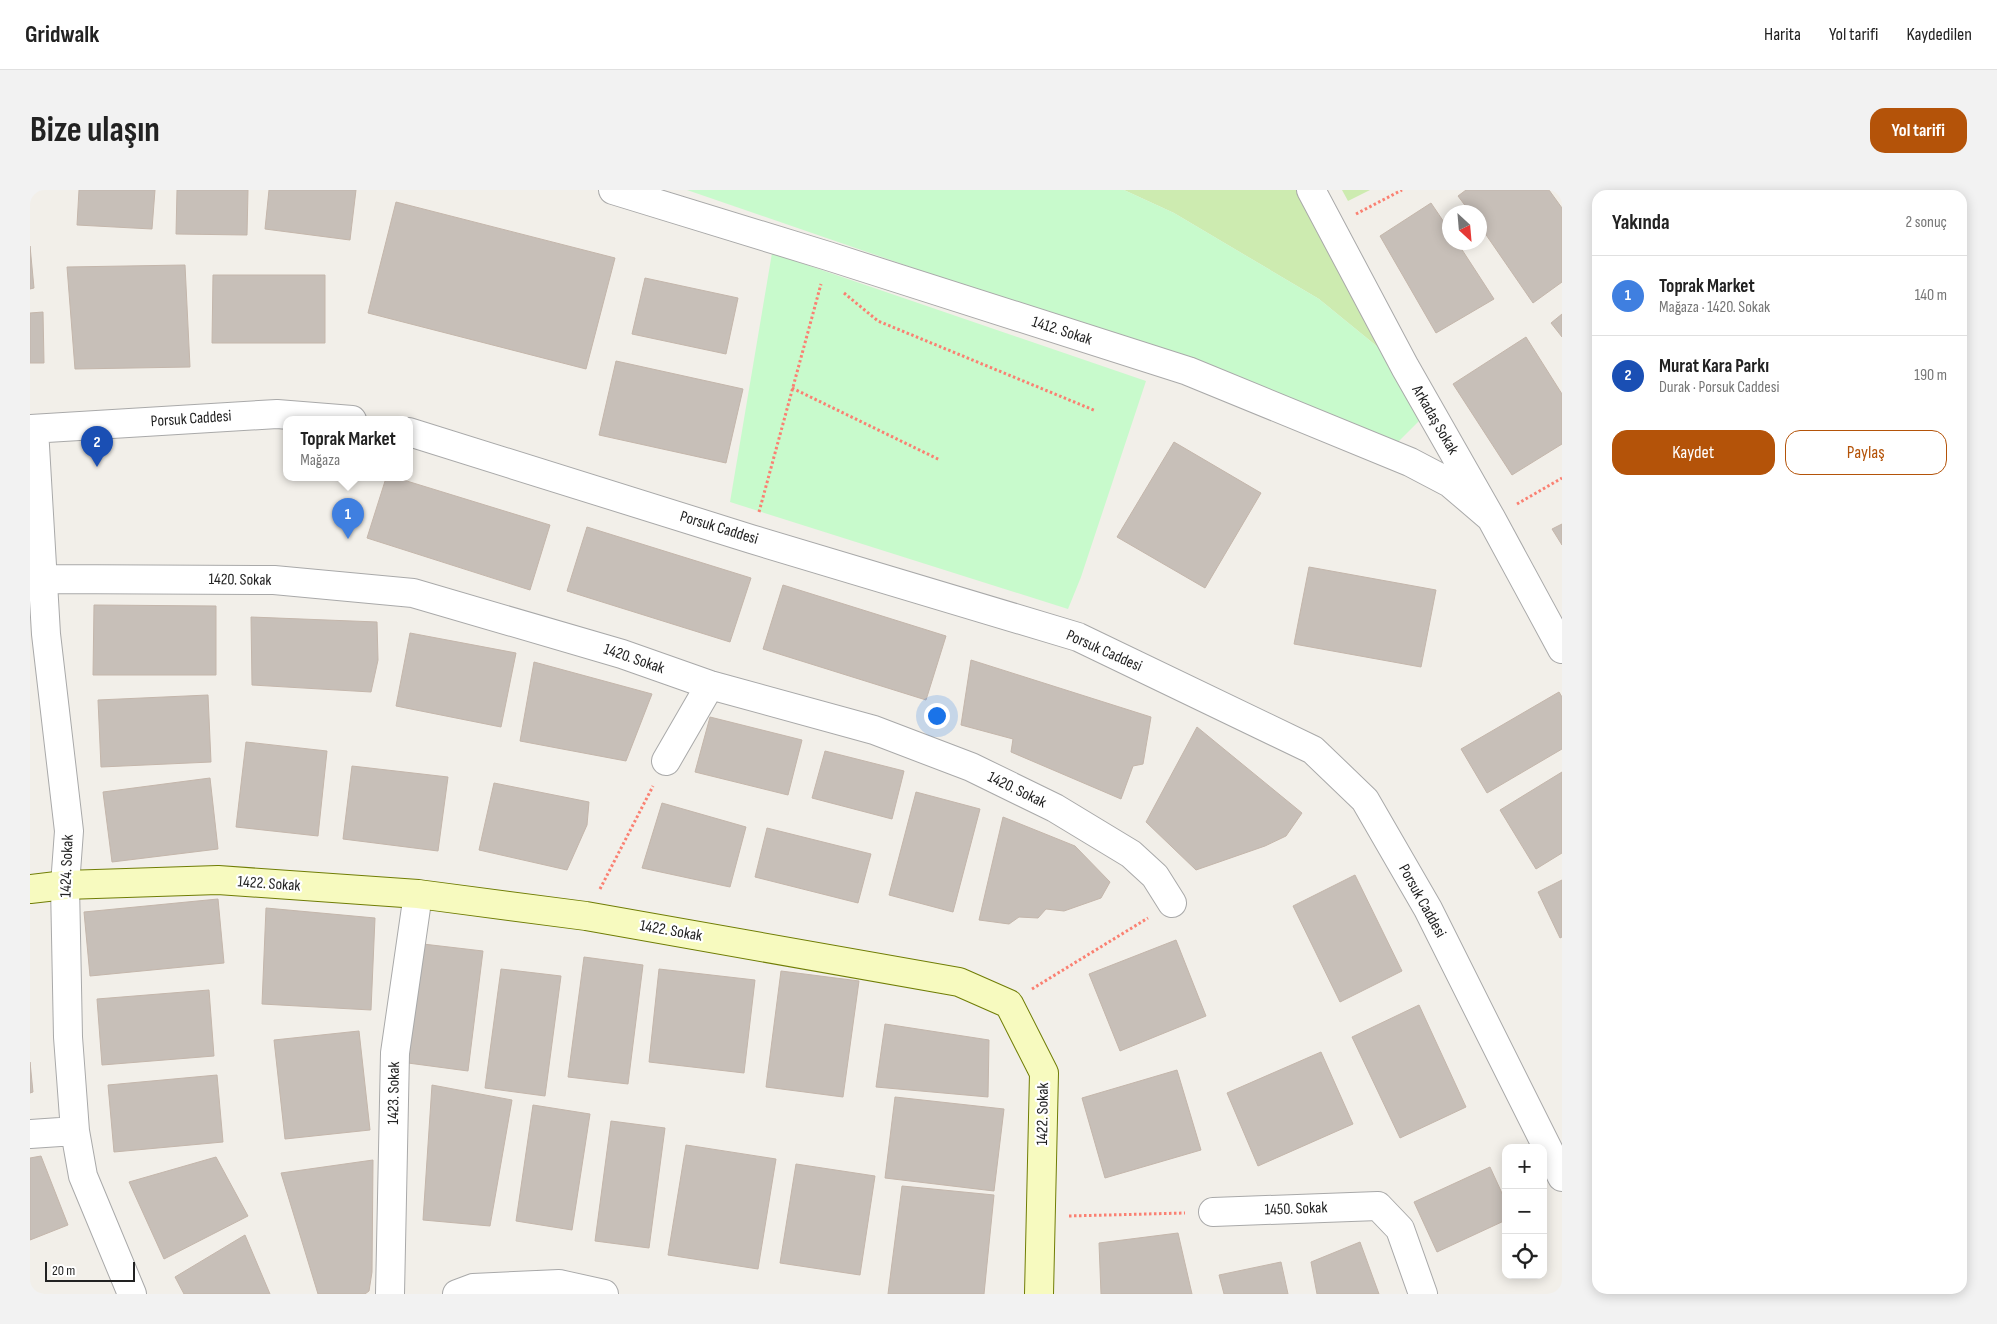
<!DOCTYPE html>
<html lang="tr">
<head>
<meta charset="utf-8">
<style>
	body { margin:0; font-family:"Sofia Sans Condensed",sans-serif; background:#f2f2f2; color:#222 }
	.controls { position:absolute; right:15px; bottom:15px; display:grid; overflow:hidden; border-radius:10px; box-shadow:0 2px 12px #0003 }
	.controls button { width:45px; height:45px; display:grid; place-items:center; padding:0; border:0; border-bottom:1px solid #e0e0e0; background:#fff; color:#222; font:25px sans-serif }
	.compass { position:absolute; left:1412px; top:15px; width:45px; height:45px; border-radius:50%; background:#fff; box-shadow:0 2px 12px #0003; rotate:154deg }
	.scale { position:absolute; left:15px; bottom:12px; width:90px; box-sizing:border-box; padding-left:5px; border:2px solid #222; border-top:0; font-size:14px; line-height:18px; white-space:nowrap; color:#222; -webkit-text-stroke:4px #fff; paint-order:stroke }
	.you { position:absolute; left:906px; top:525px; width:18px; height:18px; margin:-12px; border:4px solid #fff; border-radius:50%; background:#1a73e8; box-shadow:0 0 0 8px #1a73e833 }
	.badge { display:grid; place-items:center; width:32px; height:32px; border-radius:50%; background:#b45309; color:#fff; font-size:16px; font-weight:700 }
	.pin { position:absolute; translate:-50% -41px; filter:drop-shadow(0 1px 2px #0008) }
	.pin::after { content:''; position:absolute; top:26px; width:18px; height:15px; background:inherit; clip-path:polygon(0 0,100% 0,50% 100%) }
	.popup { position:absolute; left:253px; top:226px; width:130px; height:65px; box-sizing:border-box; display:grid; place-content:center; border-radius:10px; background:#fff; filter:drop-shadow(0 1px 4px #0005); font-size:16px; white-space:nowrap; color:#767676 }
	.popup b { font-size:19px; color:#222 }
	.popup::after { content:''; position:absolute; left:50%; top:100%; margin-left:-10px; border:10px solid transparent; border-top-color:#fff }
	.list { margin:0; padding:0; list-style:none }
	h2 { display:flex; justify-content:space-between; align-items:center; height:65px; margin:0; padding:0 20px; font-size:21px }
	h2 small { font-size:16px; font-weight:400; color:#767676 }
	.list li { display:grid; grid-template-columns:32px 1fr auto; gap:15px; align-items:center; box-sizing:border-box; height:80px; padding:0 20px; border-top:1px solid #e0e0e0 }
	.list b { display:block; font-size:19px; white-space:nowrap }
	.list p { margin:0; font-size:16px; white-space:nowrap; color:#767676 }
	.list em { font-size:16px; font-style:normal; color:#767676 }
	.actions { display:flex; gap:10px; padding:15px 20px }
	.actions a { flex:1; padding:11px 0; border:1px solid #b45309; border-radius:15px; text-align:center; font-size:18px; color:#b45309 }
	.actions .main { background:#b45309; color:#fff }
	.icon { flex:none; width:28px; height:28px; fill:none; stroke:currentColor; stroke-width:2; stroke-linecap:round; stroke-linejoin:round }
	.map { position:relative; flex:none; width:1532px; height:1104px; overflow:hidden; border-radius:15px }
	header { display:flex; align-items:center; gap:30px; box-sizing:border-box; height:70px; padding:0 25px; background:#fff; border-bottom:1px solid #e0e0e0 }
	header strong { font-size:24px }
	nav { display:flex; gap:28px; margin-inline-start:auto; font-size:18px }
	.intro { display:flex; align-items:center; justify-content:space-between; box-sizing:border-box; height:120px; padding:0 30px }
	h1 { margin:0; font-size:35px }
	.button { padding:12px 22px; border-radius:15px; background:#b45309; color:#fff; font-size:18px; font-weight:700 }
	main { display:flex; gap:30px; padding:0 30px }
	aside { flex:1; background:#fff; border-radius:15px; box-shadow:0 2px 12px #0003 }
	.map>svg:first-child { display:block }
	.grass { fill:#cdebb0 }
	.park { fill:#c8facc }
	.building { fill:#c7bfb8; stroke:#c4b6ab }
	.lines { fill:none; stroke-linecap:round; stroke-linejoin:round }
	.street-casing { stroke:#a9a9a9; stroke-width:30 }
	.secondary-casing { stroke:#707d05; stroke-width:30 }
	.path { stroke:#fa8072; stroke-width:3; stroke-dasharray:2.5 2.5; stroke-linecap:butt }
	.street { stroke:#fff; stroke-width:28 }
	.secondary { stroke:#f7fabf; stroke-width:28 }
	.labels { text-anchor:middle; dominant-baseline:central; stroke-width:4.5; stroke-linejoin:round; paint-order:stroke }
	.street-label { font-size:16px; fill:#222; stroke:#fff }
</style>
</head>
<body>
<header>
<strong>Gridwalk</strong>
<nav><a>Harita</a><a>Yol tarifi</a><a>Kaydedilen</a></nav>
</header>
<div class="intro"><h1>Bize ulaşın</h1><a class="button">Yol tarifi</a></div>
<main>
<div class="map">
<svg width="1532" height="1104" viewBox="0 0 1532 1104">
	<rect width="100%" height="100%" fill="#f2efe9"/>
	<!-- grass -->
	<path class="grass" d="M1094 0H1268L1360 167 1289 109 1144 23Z
		M1312 0H1340L1318 11Z"/>
	<!-- park -->
	<path class="park" d="M657 0H1094L1144 23 1289 109 1360 167 1392 228 1366 254 1119 159Z
		M742 63 1116 191 1051 387 1038 419 700 312Z"/>
	<!-- building -->
	<path class="building" d="M49 0H125L122 39 47 35Z
		M147 0H218L217 45 146 44Z
		M239 0H326L320 50 235 39Z
		M1436 0H1519L1532 18V92L1503 113 1450 36V22H1440L1428 6Z
		M366 12 585 68 556 179 338 123Z
		M1401 13 1420 41V52H1427L1464 109 1406 143 1350 46Z
		M0 56 4 98 0 99Z
		M155 75 160 177 45 179 37 77Z
		M183 85H295V153H182Z
		M615 88 708 108 696 164 602 144Z
		M13 122 14 173H0V123Z
		M1532 124V147L1521 133Z
		M1496 147 1532 204V254L1482 285 1423 194Z
		M586 171 713 199 696 273 569 245Z
		M1144 252 1231 303 1175 398 1087 347Z
		M356 288H367L520 335 500 400 337 348Z
		M1532 334V355L1522 339Z
		M557 337 721 388 700 452 537 401Z
		M1279 377 1406 400 1391 477 1264 454Z
		M753 395 916 446 896 510 733 459Z
		M64 415 186 416V485H63Z
		M221 427 347 432 348 470 341 502 222 495Z
		M380 443 486 463 471 537 366 516Z
		M941 470 1121 527 1113 574 1103 576 1091 609 981 562 983 549 931 535Z
		M504 472 622 504 596 571 490 551Z
		M1529 502 1532 507V559L1457 603 1431 559Z
		M178 505 181 572 71 577 68 510Z
		M680 527 772 550 758 605 665 582Z
		M1167 537 1272 623 1256 646 1235 656 1166 680 1116 632Z
		M216 552 297 561 288 646 206 637Z
		M795 561 874 581 862 629 782 608Z
		M322 576 418 587 408 661 313 649Z
		M1532 582V663L1506 679 1470 620Z
		M180 588 188 659 82 672 73 602Z
		M464 593 559 612 557 635 537 680 449 660Z
		M886 602 950 619 923 722 859 705Z
		M632 613 716 637 700 697 612 678Z
		M973 627 1045 656 1080 692 1071 708 1034 721 1016 719 1008 728 989 727 979 734 949 730Z
		M737 638 841 664 828 713 725 687Z
		M1325 685 1372 781 1310 812 1263 716Z
		M1532 690V747L1530 748 1508 702Z
		M188 709 194 773 60 786 54 722Z
		M236 718 345 728 341 820 232 814Z
		M1146 750 1176 826 1090 861 1059 784Z
		M393 754 453 761 438 881 378 873Z
		M554 767 613 775 598 894 538 887Z
		M471 779 531 786 515 906 455 898Z
		M629 779 725 790 714 883 619 872Z
		M751 781 829 791 813 907 736 897Z
		M179 800 184 866 72 875 67 809Z
		M1389 815 1436 917 1370 948 1322 847Z
		M855 834 959 850 958 907 846 897Z
		M329 841 340 940 255 949 244 850Z
		M1291 862 1323 934 1228 976 1197 903Z
		M0 872 3 902 0 903Z
		M1147 880 1171 960 1075 988 1052 908Z
		M187 885 193 952 84 962 78 895Z
		M402 895 482 910 460 1036 393 1030Z
		M865 907 974 919 964 1001 855 988Z
		M503 915 560 924 542 1040 486 1031Z
		M581 931 635 938 619 1058 565 1051Z
		M656 955 746 969 728 1079 638 1065Z
		M11 966 38 1035 0 1050V968Z
		M186 967 218 1026 134 1069 99 992Z
		M343 970 342 1082 339 1101 335 1104H288L251 983Z
		M766 974 845 986 830 1085 750 1073Z
		M1460 977 1476 1012V1030L1407 1062 1384 1012Z
		M872 996 964 1005 954 1104H858Z
		M1148 1043 1162 1104H1071L1069 1053Z
		M215 1045 240 1104H154L145 1087Z
		M1330 1052 1349 1104H1287L1281 1072Z
		M1251 1072 1258 1104H1194L1189 1085Z"/>
	<g class="lines">
		<defs>
			<path id="street" d="M583 0 798 66 1158 181 1380 272 1420 293 1461 328
				M1281 0 1375 177 1461 328 1532 459
				M0 239 247 224 322 230
				M4 239 16 444 39 641 35 695 38 847 45 941 53 986 102 1104
				M379 242 721 349 1048 447 1283 560 1335 610 1398 719 1532 987
				M14 389 244 390 383 403 592 464 680 495 844 540 941 577 1025 618 1101 664 1125 686 1142 713
				M636 571 680 495
				M0 944 45 941
				M1183 1022 1348 1016 1370 1039 1393 1104
				M360 1104 365 863 388 704
				M427 1104 443 1098 529 1094 574 1104"/>
			<path id="secondary" d="M0 699 35 695 188 690 388 704 556 726 929 792 979 814 1014 883 1009 1104"/>
		</defs>
		<!-- street casing -->
		<use href="#street" class="street-casing"/>
		<!-- secondary casing -->
		<use href="#secondary" class="secondary-casing"/>
		<!-- path -->
		<path class="path" d="M1326 24 1372 0
			M814 103 848 131 1066 221
			M762 198 910 270
			M1487 314 1532 288
			M729 322 791 94
			M570 699 623 596
			M1002 799 1118 728
			M1039 1026 1155 1023"/>
		<!-- street -->
		<use href="#street" class="street"/>
		<!-- secondary -->
		<use href="#secondary" class="secondary"/>
	</g>
	<g class="labels">
		<!-- street labels -->
		<g class="street-label">
			<text transform="translate(1032 141) rotate(18)">1412. Sokak</text>
			<text transform="translate(161 229) rotate(-4)">Porsuk Caddesi</text>
			<text transform="translate(1405 230) rotate(60)">Arkadaş Sokak</text>
			<text transform="translate(689 338) rotate(17)">Porsuk Caddesi</text>
			<text transform="translate(210 390) rotate(1)">1420. Sokak</text>
			<text transform="translate(1074 461) rotate(24)">Porsuk Caddesi</text>
			<text transform="translate(604 469) rotate(19)">1420. Sokak</text>
			<text transform="translate(987 600) rotate(26)">1420. Sokak</text>
			<text transform="translate(37 676) rotate(-88)">1424. Sokak</text>
			<text transform="translate(239 694) rotate(4)">1422. Sokak</text>
			<text transform="translate(1392 711) rotate(61)">Porsuk Caddesi</text>
			<text transform="translate(641 741) rotate(10)">1422. Sokak</text>
			<text transform="translate(364 903) rotate(-89)">1423. Sokak</text>
			<text transform="translate(1013 924) rotate(-89)">1422. Sokak</text>
			<text transform="translate(1266 1019) rotate(-2)">1450. Sokak</text>
		</g>
	</g>
</svg>
<div class="controls">
<button>+</button>
<button>−</button>
<button><svg class="icon" aria-label="locate" viewBox="0 0 24 24"><circle cx="12" cy="12" r="6"/><path d="M12 2v4M12 18v4M2 12h4M18 12h4"/></svg></button>
</div>
<svg class="compass" viewBox="-18 -18 36 36"><path d="M0-13l5 13h-10z" fill="#e53935"/><path d="M0 13l5-13h-10z" fill="#767676"/></svg>
<div class="scale">20 m</div>
<div class="you"></div>
<div class="pin badge" style="left:318px;top:349px;background:#3f7fe0">1</div>
<div class="popup"><b>Toprak Market</b>Mağaza</div>
<div class="pin badge" style="left:67px;top:277px;background:#1a4fb4">2</div>
</div>
<aside>
<h2>Yakında<small>2 sonuç</small></h2>
<ul class="list">
<li><span class="badge" style="background:#3f7fe0">1</span><div><b>Toprak Market</b><p>Mağaza · 1420. Sokak</p></div><em>140 m</em></li>
<li><span class="badge" style="background:#1a4fb4">2</span><div><b>Murat Kara Parkı</b><p>Durak · Porsuk Caddesi</p></div><em>190 m</em></li>
</ul>
<div class="actions"><a class="main">Kaydet</a><a>Paylaş</a></div>
</aside>
</main>
</body>
</html>
